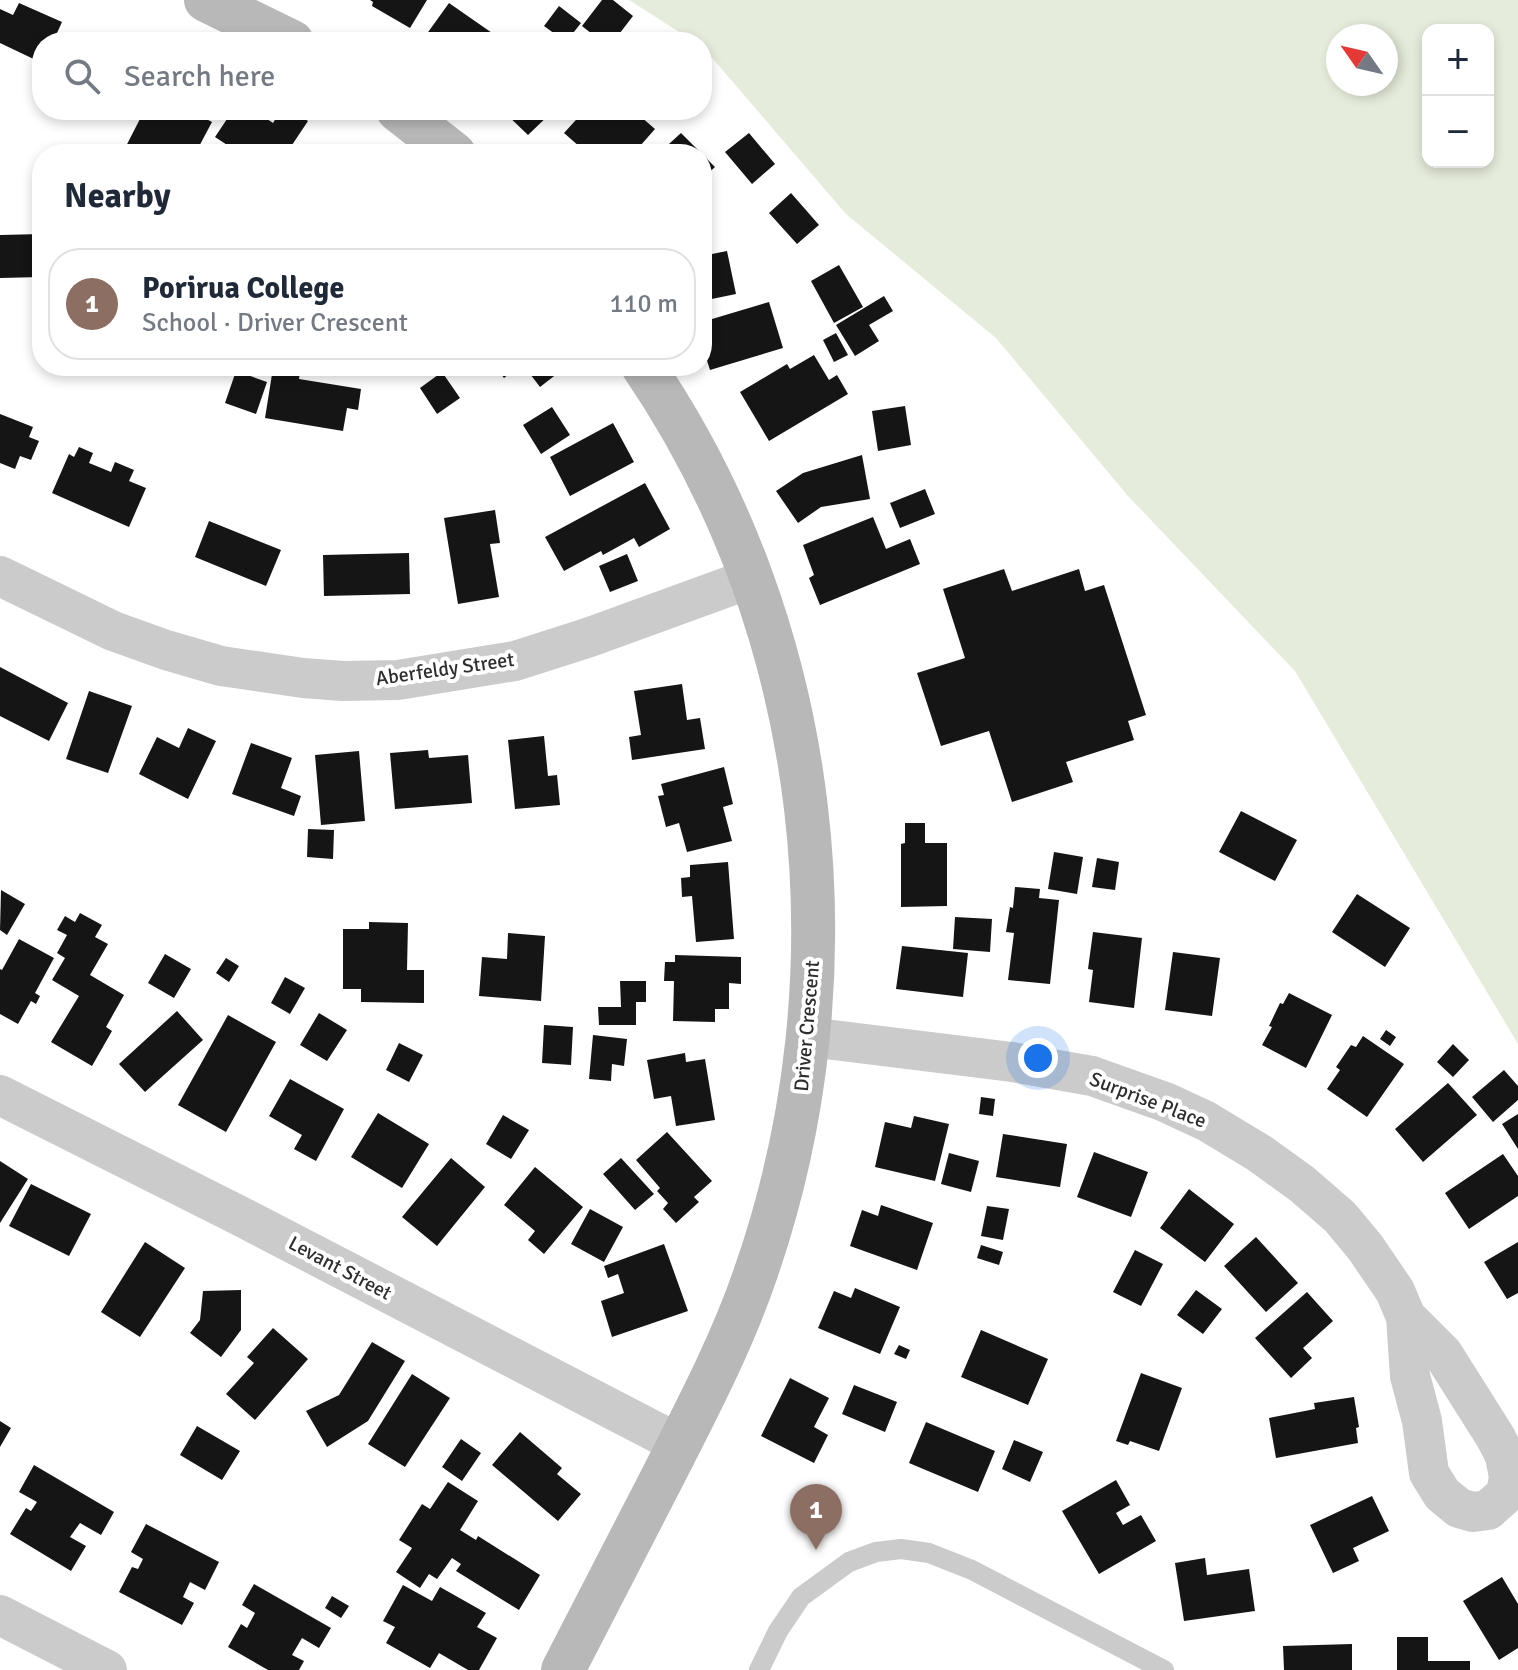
<!DOCTYPE html>
<html lang="en">
<head>
<meta charset="utf-8">
<style>
	body { margin:0; font-family:Signika,sans-serif; background:#f2f2f3; color:#1f2937 }
	.controls { position:absolute; right:24px; top:24px; display:grid; overflow:hidden; border-radius:16px; box-shadow:0 4px 12px #0003 }
	.controls button { width:72px; height:72px; display:grid; place-items:center; padding:0; border:0; border-bottom:2px solid #e0e1e3; background:#fff; color:#1f2937; font:40px sans-serif }
	.compass { position:absolute; left:1326px; top:24px; width:72px; height:72px; border-radius:50%; background:#fff; box-shadow:0 4px 12px #0003; rotate:304deg }
	.you { position:absolute; left:1038px; top:1058px; width:28px; height:28px; margin:-20px; border:6px solid #fff; border-radius:50%; background:#1a73e8; box-shadow:0 0 0 12px #1a73e833 }
	.badge { display:grid; place-items:center; width:52px; height:52px; border-radius:50%; background:#111827; color:#fff; font-size:26px; font-weight:700 }
	.pin { position:absolute; translate:-50% -66px; filter:drop-shadow(0 2px 4px #0008) }
	.pin::after { content:''; position:absolute; top:42px; width:28px; height:24px; background:inherit; clip-path:polygon(0 0,100% 0,50% 100%) }
	.list { margin:0; padding:0; list-style:none }
	h2 { display:flex; justify-content:space-between; align-items:center; height:104px; margin:0; padding:0 32px; font-size:34px }
	h2 small { font-size:26px; font-weight:400; color:#747a83 }
	.list li { display:grid; grid-template-columns:52px 1fr auto; gap:24px; align-items:center; box-sizing:border-box; height:112px; margin:0 16px 16px; padding:0 16px; border:2px solid #e0e1e3; border-radius:32px }
	.list b { display:block; font-size:30px; white-space:nowrap }
	.list p { margin:0; font-size:26px; white-space:nowrap; color:#747a83 }
	.list em { font-size:26px; font-style:normal; color:#747a83 }
	.icon { flex:none; width:44px; height:44px; fill:none; stroke:currentColor; stroke-width:2; stroke-linecap:round; stroke-linejoin:round }
	.map { position:relative; flex:none; width:1518px; height:1670px; overflow:hidden }
	.search { position:absolute; background:#fff; box-shadow:0 4px 12px #0003; left:32px; top:32px; width:680px; height:88px; display:flex; align-items:center; gap:20px; box-sizing:border-box; padding:0 28px; border-radius:32px; color:#747a83; font-size:30px }
	.panel { position:absolute; background:#fff; box-shadow:0 4px 12px #0003; left:32px; top:144px; width:680px; height:232px; border-radius:32px }
	.map>svg:first-child { display:block }
	.green { fill:#e6ecdb; fill-rule:evenodd }
	.building { fill:#151515 }
	.lines { fill:none; stroke-linecap:round; stroke-linejoin:round }
	.lane { stroke:#cbcbcb; stroke-width:20 }
	.street { stroke:#cbcbcb; stroke-width:40 }
	.secondary { stroke:#b8b8b8; stroke-width:44 }
	.labels { text-anchor:middle; dominant-baseline:central; stroke-width:8; stroke-linejoin:round; paint-order:stroke }
	.street-label { font-size:20px; fill:#2e2e2e; stroke:#fff }
</style>
</head>
<body>
<div class="map">
<svg width="1518" height="1670" viewBox="0 0 1518 1670">
	<rect width="100%" height="100%" fill="#fff"/>
	<!-- green -->
	<path class="green" d="M629 0H1518V1044L1295 671 1128 496 996 338 846 214 702 46V42H695ZM1428 30H1488V162H1428ZM1338 36H1386V84H1338Z"/>
	<!-- building -->
	<path class="building" d="M370 0H427L410 28 372 6 373 2Z
		M602 0H613L633 16 613 42H602L582 26Z
		M19 3 62 22 53 42H42V63L0 43V9L13 15Z
		M449 3 505 42H421Z
		M559 6 581 23 566 42 544 26Z
		M131 110H189L212 122 195 154H122L142 115Z
		M233 110H254L273 123 281 110H290L308 121 286 154H241L215 137Z
		M502 110H554L528 135Z
		M585 110H633L655 129 633 154H588L564 133Z
		M681 133 702 154H658Z
		M749 133 775 164 752 184 725 152Z
		M702 154 715 167 702 179Z
		M791 193 819 225 797 244 769 213Z
		M42 234V277L0 278V235Z
		M727 251 736 294 702 301V256Z
		M839 265 863 307 834 323 811 281Z
		M884 296 893 311 869 325 879 341 855 356 836 325Z
		M769 302 783 348 710 370 702 345V322Z
		M836 333 848 355 834 362 823 340Z
		M814 355 829 380 837 375 848 394 769 441 740 392 787 364 790 369Z
		M495 366H519L504 378Z
		M524 366H567L540 387Z
		M273 368 300 372 299 379 361 389 358 410 347 408 343 431 265 418Z
		M236 371 267 382 256 414 225 403Z
		M442 372 460 398 437 414 420 388Z
		M905 406 911 445 878 451 872 411Z
		M552 407 570 435 541 454 523 425Z
		M0 414 33 427 29 437 39 441 31 460 20 456 15 469 0 463Z
		M613 423 634 462 570 496 550 457Z
		M79 447 93 453 89 463 111 472 115 462 134 470 129 481 146 488 129 527 52 493 69 454 74 457Z
		M862 455 870 499 821 507 798 523 776 491 803 473Z
		M645 483 670 529 639 547 634 538 603 555 601 551 564 571 545 537Z
		M925 489 935 514 900 528 890 503Z
		M495 510 500 543 490 544 499 597 458 604 444 518Z
		M873 517 886 549 910 539 920 564 820 605 809 578 814 575 803 545Z
		M209 521 281 550 266 586 195 557Z
		M409 553 410 594 324 596 323 555Z
		M627 554 638 581 610 592 599 566Z
		M1004 569 1012 591 1079 569 1085 591 1104 585 1146 715 1128 721 1134 740 1066 762 1073 782 1012 802 989 731 941 746 917 673 965 658 943 589Z
		M0 667 68 703 49 741 0 716Z
		M682 684 687 720 700 718 705 749 632 760 629 737 641 735 634 691Z
		M89 691 132 706 108 773 66 759Z
		M188 728 216 741 188 799 139 774 157 737 179 748Z
		M544 736 548 776 557 775 560 805 515 809 508 740Z
		M251 743 292 758 281 788 301 796 294 816 232 794Z
		M428 750 429 758 468 755 472 803 395 809 390 753Z
		M359 751 365 821 321 825 315 755Z
		M724 767 733 804 723 807 732 841 687 852 679 823 666 827 658 796 664 795 661 784Z
		M1241 811 1297 840 1275 881 1219 852Z
		M905 823H925V843H947V906L901 907V844L905 843Z
		M308 829 334 830 333 859 307 857Z
		M1054 852 1083 857 1077 894 1048 889Z
		M1097 858 1119 862 1115 890 1092 887Z
		M728 862 734 939 696 942 692 896 682 897 681 878 690 877V865Z
		M1015 887 1040 889 1039 898 1059 900 1050 984 1008 980 1014 933 1006 932 1010 907 1013 908Z
		M1 890 25 904 7 935 0 930Z
		M1357 894 1410 928 1385 967 1332 932Z
		M80 913 102 925 95 937 108 944 90 975 124 995 106 1027 112 1031 92 1066 51 1042 79 996 52 980 65 958 57 953 67 935 57 930 65 916 75 922Z
		M955 917 992 919 990 952 953 949Z
		M369 922 408 923 407 970H424V1003L361 1002V989H343V929H369Z
		M1093 932 1142 938 1134 1008 1089 1002 1093 970 1088 969Z
		M508 933 545 936 541 1001 479 996 482 957 507 959Z
		M19 939 54 958 35 993 40 996 36 1004 31 1001 18 1024 0 1014V969L2 970Z
		M902 946 968 953 963 997 896 989Z
		M1173 952 1220 958 1212 1016 1165 1010Z
		M165 954 191 969 174 998 148 983Z
		M675 955 741 957V984L729 983V1009H715V1022L673 1021 674 981H664L665 962H675Z
		M226 958 239 966 229 982 216 973Z
		M285 977 305 988 290 1014 271 1003Z
		M620 981H646V1002H636V1025H599L598 1007H621Z
		M1289 993 1332 1015 1306 1068 1262 1045 1272 1027 1269 1026 1280 1003 1283 1004Z
		M177 1011 203 1040 145 1092 119 1064Z
		M319 1013 347 1030 327 1061 300 1045Z
		M228 1015 276 1042 226 1132 178 1105Z
		M544 1025 573 1027 571 1065 542 1063Z
		M1386 1030 1396 1037 1390 1046 1380 1039Z
		M593 1035 627 1039 624 1066 612 1064 611 1081 589 1079Z
		M1363 1036 1404 1064 1367 1117 1327 1089 1340 1070 1336 1067 1351 1045 1356 1047Z
		M399 1043 423 1055 409 1082 386 1070Z
		M1453 1044 1469 1060 1453 1077 1437 1062Z
		M685 1053 686 1062 705 1059 715 1120 676 1126 671 1096 654 1099 647 1060Z
		M1504 1070 1518 1086V1100L1493 1122 1472 1097Z
		M290 1079 344 1109 316 1161 294 1149 302 1135 269 1116Z
		M1448 1083 1477 1115 1423 1162 1395 1129Z
		M981 1097 995 1099 993 1116 979 1114Z
		M378 1113 429 1144 402 1188 351 1157Z
		M1518 1114V1149L1502 1124Z
		M503 1115 529 1130 511 1159 486 1144Z
		M914 1116 949 1124 935 1181 875 1167 885 1122 911 1128Z
		M667 1132 712 1181 694 1197 699 1202 676 1223 663 1209 668 1203 657 1191 660 1188 636 1160Z
		M1003 1134 1067 1144 1060 1187 996 1177Z
		M1094 1152 1148 1172 1131 1217 1077 1197Z
		M949 1153 979 1161 971 1192 941 1184Z
		M1503 1154 1518 1176V1196L1469 1229 1445 1193Z
		M451 1158 485 1187 437 1246 402 1217Z
		M621 1158 654 1194 635 1210 603 1174Z
		M0 1161 28 1179 0 1223Z
		M535 1167 583 1207 544 1254 528 1240 535 1231 504 1205Z
		M31 1184 91 1214 69 1256 9 1226Z
		M1189 1189 1234 1224 1205 1262 1160 1228Z
		M881 1205 933 1223 917 1270 850 1246 862 1210 878 1216Z
		M987 1206 1009 1209 1003 1240 981 1236Z
		M590 1209 623 1227 604 1262 571 1244Z
		M1256 1237 1298 1283 1266 1312 1224 1266Z
		M145 1242 185 1268 140 1337 101 1312Z
		M1518 1242V1293L1507 1299 1484 1262Z
		M664 1244 688 1311 612 1337 601 1301 624 1293 618 1274 608 1278 604 1266Z
		M981 1245 1003 1252 999 1265 977 1258Z
		M1135 1250 1163 1264 1141 1306 1113 1292Z
		M855 1288 900 1307 880 1354 818 1328 834 1291 851 1298Z
		M241 1290V1330L221 1357 190 1333 200 1320 203 1291Z
		M1196 1290 1222 1309 1203 1334 1177 1315Z
		M1307 1292 1333 1321 1303 1348 1312 1358 1291 1378 1255 1338Z
		M273 1328 308 1359 255 1420 226 1394 254 1363 247 1357Z
		M981 1330 1048 1359 1028 1405 961 1377Z
		M372 1342 405 1361 368 1421 327 1447 306 1411 339 1395Z
		M899 1345 910 1350 906 1359 894 1354Z
		M1141 1373 1182 1388 1159 1451 1130 1441 1128 1445 1116 1441Z
		M412 1374 450 1398 405 1467 368 1444Z
		M790 1378 829 1398 814 1427 828 1435 814 1463 761 1436Z
		M854 1385 897 1402 885 1432 842 1414Z
		M1354 1397 1359 1427 1356 1428 1358 1443 1276 1458 1269 1418 1315 1409 1314 1403Z
		M0 1421 11 1428 0 1447Z
		M926 1422 995 1451 978 1492 909 1463Z
		M197 1426 240 1451 222 1480 180 1455Z
		M520 1432 562 1468 557 1474 581 1494 558 1521 492 1465Z
		M461 1439 481 1453 462 1481 442 1467Z
		M1014 1440 1043 1452 1030 1482 1002 1469Z
		M34 1465 114 1512 101 1535 80 1523 70 1537 86 1546 71 1571 10 1534 26 1508 31 1511 37 1502 19 1492Z
		M1116 1480 1130 1505 1116 1513 1123 1525 1141 1515 1156 1541 1099 1574 1062 1511Z
		M448 1482 478 1501 460 1530 476 1540 478 1536 540 1575 519 1610 456 1571 461 1564 452 1558 437 1579 429 1574 420 1588 396 1572 412 1548 399 1540 422 1504 430 1509Z
		M1372 1496 1389 1531 1353 1548 1359 1561 1333 1573 1310 1525Z
		M146 1524 219 1562 205 1590 190 1582 183 1597 194 1603 182 1625 119 1592 132 1567 138 1569 143 1559 131 1552Z
		M1205 1558 1207 1575 1249 1569 1255 1611 1184 1621 1175 1563Z
		M1502 1577 1518 1604V1648L1499 1660 1463 1601Z
		M254 1584 331 1628 319 1648 302 1638 292 1655 304 1661 299 1670H268L228 1647 241 1624 247 1628 255 1613 242 1605Z
		M403 1585 432 1601 440 1587 486 1613 477 1627 497 1638 479 1670H468L439 1653 430 1668 386 1643 395 1627 383 1621Z
		M332 1596 349 1606 341 1618 325 1608Z
		M1397 1637H1428V1661H1470V1670H1397Z
		M1352 1644V1670H1284L1283 1646Z"/>
	<g class="lines">
		<!-- lane -->
		<path class="lane" d="M759 1670 778 1631 801 1597 849 1562 876 1552 901 1549 929 1553 972 1570 1164 1670"/>
		<!-- street -->
		<path class="street" d="M0 576 113 631 166 650 221 666 303 678 343 681 398 680 515 661 590 637 752 578
			M809 1037 1012 1062 1092 1076 1165 1102 1206 1121 1259 1153 1302 1184 1340 1217 1365 1247 1395 1291 1406 1317 1443 1354 1496 1438 1505 1456 1509 1477 1506 1494 1488 1510 1473 1512 1459 1508 1442 1494 1429 1473 1422 1421 1410 1376 1406 1317
			M0 1095 242 1217 679 1444
			M0 1615 107 1670"/>
		<!-- secondary -->
		<path class="secondary" d="M206 0 292 42
			M398 110 454 154
			M563 1670C596 1606 629 1542 662 1478 696 1411 731 1345 755 1275 860 975 823 630 643 366"/>
	</g>
	<g class="labels">
		<!-- street labels -->
		<g class="street-label">
			<text transform="translate(445 669) rotate(-8)">Aberfeldy Street</text>
			<text transform="translate(807 1026) rotate(-85)">Driver Crescent</text>
			<text transform="translate(1148 1100) rotate(21)">Surprise Place</text>
			<text transform="translate(340 1268) rotate(28)">Levant Street</text>
		</g>
	</g>
</svg>
<div class="controls">
<button>+</button>
<button>−</button>
</div>
<svg class="compass" viewBox="-18 -18 36 36"><path d="M0-13l5 13h-10z" fill="#e53935"/><path d="M0 13l5-13h-10z" fill="#747a83"/></svg>
<div class="you"></div>
<div class="pin badge" style="left:816px;top:1550px;background:#8d6e63">1</div>
<div class="search"><svg class="icon" aria-label="search" viewBox="0 0 24 24"><circle cx="10" cy="10" r="6"/><path d="M15 15l6 6"/></svg>Search here</div>
<section class="panel">
<h2>Nearby<small></small></h2>
<ul class="list">
<li><span class="badge" style="background:#8d6e63">1</span><div><b>Porirua College</b><p>School · Driver Crescent</p></div><em>110 m</em></li>
</ul>
</section>
</div>
</body>
</html>
